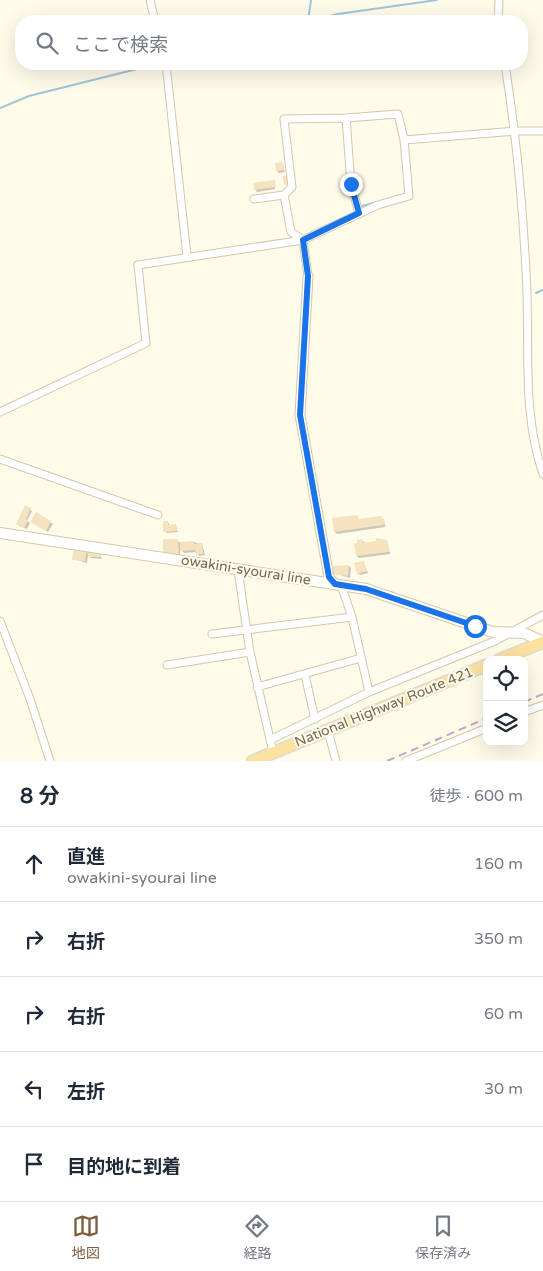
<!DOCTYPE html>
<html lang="ja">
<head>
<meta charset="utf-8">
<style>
	body { margin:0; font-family:"Varela Round","Noto Sans JP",sans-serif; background:#f6f6f7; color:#1f2937 }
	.controls { position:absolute; right:15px; bottom:15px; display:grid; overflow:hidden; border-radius:10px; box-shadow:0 5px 20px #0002 }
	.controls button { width:45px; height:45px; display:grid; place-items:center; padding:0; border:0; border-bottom:1px solid #e0e1e3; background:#fff; color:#1f2937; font:25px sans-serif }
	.stop { position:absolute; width:15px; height:15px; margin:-11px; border:4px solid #1a73e8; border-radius:50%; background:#fff }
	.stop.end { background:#1a73e8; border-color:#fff; box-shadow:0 1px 5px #0008 }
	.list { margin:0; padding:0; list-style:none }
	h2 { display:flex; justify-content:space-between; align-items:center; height:65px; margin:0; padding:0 20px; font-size:21px }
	h2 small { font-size:16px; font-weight:400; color:#747a83 }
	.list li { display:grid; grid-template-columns:32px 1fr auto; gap:15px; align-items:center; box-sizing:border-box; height:75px; padding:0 20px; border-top:1px solid #e0e1e3 }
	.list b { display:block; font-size:19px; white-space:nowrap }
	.list p { margin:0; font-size:16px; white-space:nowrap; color:#747a83 }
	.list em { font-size:16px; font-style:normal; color:#747a83 }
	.icon { flex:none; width:28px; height:28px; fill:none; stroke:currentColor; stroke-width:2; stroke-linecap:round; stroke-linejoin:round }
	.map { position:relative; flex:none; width:543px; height:761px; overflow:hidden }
	.search { position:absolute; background:#fff; box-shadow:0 5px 20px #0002; left:15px; right:15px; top:15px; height:55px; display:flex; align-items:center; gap:12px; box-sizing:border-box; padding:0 18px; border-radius:20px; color:#747a83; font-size:19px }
	.sheet { height:440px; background:#fff }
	nav { display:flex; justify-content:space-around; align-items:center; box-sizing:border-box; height:70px; border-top:1px solid #e0e1e3; background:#fff; font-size:14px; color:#747a83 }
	nav a { display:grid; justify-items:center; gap:2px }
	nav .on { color:#7c5b3f }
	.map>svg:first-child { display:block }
	.shadow { fill:#0003 }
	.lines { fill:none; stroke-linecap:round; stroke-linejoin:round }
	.stream { stroke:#a1c4dc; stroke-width:2 }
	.building { fill:#f5e2bf }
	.minor-casing { stroke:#d2c7ad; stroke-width:9 }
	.tertiary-casing { stroke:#d2c7ad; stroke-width:11 }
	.secondary-casing { stroke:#d5c8ab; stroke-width:12 }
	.trunk-casing { stroke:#dfdbd4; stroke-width:14 }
	.minor { stroke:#fff; stroke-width:7 }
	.tertiary { stroke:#fff; stroke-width:9 }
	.secondary { stroke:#fff; stroke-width:10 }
	.trunk { stroke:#fce19f; stroke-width:11 }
	.rail { stroke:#c2a5ca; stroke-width:2; stroke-dasharray:8 5; stroke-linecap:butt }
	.route { stroke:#1a73e8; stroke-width:6 }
	.labels { text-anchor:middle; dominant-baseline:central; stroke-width:4; stroke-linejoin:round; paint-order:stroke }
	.street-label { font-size:14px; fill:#7b684a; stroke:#fffdf1 }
</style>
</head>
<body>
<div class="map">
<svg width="543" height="761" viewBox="0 0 543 761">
	<rect width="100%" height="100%" fill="#fefbe9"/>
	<!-- shadow -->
	<path class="shadow" d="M282 163 285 172 279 173 277 171Z
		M275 181V189L257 192 255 189Z
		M30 509 32 511 27 521 30 523 27 529 19 526Z
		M36 514 53 524 48 532 34 524Z
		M357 516 359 520 384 519 385 527 337 534 335 532 333 519Z
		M168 522 170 526H176L178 532 167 533 165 531Z
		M177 540 180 543 193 542 202 544 205 555 199 556 197 552 184 553 180 549V558L166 555Z
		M363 541 365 543 387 541 390 554 359 558 357 556Z
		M86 551 89 554 99 553 102 559 91 558 88 555 87 563 74 559Z
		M363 562 368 573 360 575 358 573Z
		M349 566 351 568 350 578 334 573V568Z"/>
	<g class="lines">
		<!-- stream -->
		<path class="stream" d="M308 21 311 0
			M309 21 338 14 437 0
			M0 108 29 96 157 64
			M362 206 378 202
			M536 293 543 290"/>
	</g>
	<!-- building -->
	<path class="building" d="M283 162 284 170 276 171 275 163Z
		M289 175 290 184 284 185 283 176Z
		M275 180 276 187 254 190 253 183Z
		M25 505 31 508 26 519 28 520 24 528 16 524Z
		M36 512 51 521 46 531 30 522Z
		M357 515 358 519 381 516 385 522 383 525 334 532 332 518Z
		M163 521H168V525L176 524 177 531 163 532Z
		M376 538 387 540 389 552 356 556 354 544 357 543V540L363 539V543L376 541Z
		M163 539H178L179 557 163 554Z
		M193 541 194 544 202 543 203 554H196L195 550 180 551V542Z
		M74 548 87 550 85 561 72 560Z
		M88 551 99 552 100 557H88Z
		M364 561 367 571 357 574 354 563Z
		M349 565 348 576 333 574V566Z"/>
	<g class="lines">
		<defs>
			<path id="minor" d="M150 0 155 21
				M498 21 499 0
				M166 64 187 256
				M505 64C517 140 524 217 527 294 529 355 523 415 543 474
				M346 118 351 184 359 213
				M404 140 516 131H543
				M254 199 284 195
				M0 412 146 343 138 265 303 240 378 205 409 196 404 140 398 114 346 118 284 119 292 187 284 195 291 232 303 240 308 276
				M0 459 158 515
				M238 570 250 652 273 752
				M341 585 352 617 369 692
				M0 621 30 699 50 761
				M212 634 352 617
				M167 665 250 652
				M305 675 315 719
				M257 687 361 658
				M524 712 543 705
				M328 731 336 761
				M270 740 369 692 495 641 543 615
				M406 761 487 728"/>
			<path id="tertiary" d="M308 276 300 415 329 577 335 584"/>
			<path id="secondary" d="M0 533 366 589 493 632 524 633 543 642"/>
			<path id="trunk" d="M499 660 543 642
				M253 761 487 665"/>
		</defs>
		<!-- minor casing -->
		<use href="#minor" class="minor-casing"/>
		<!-- tertiary casing -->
		<use href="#tertiary" class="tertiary-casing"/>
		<!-- secondary casing -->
		<use href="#secondary" class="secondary-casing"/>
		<!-- trunk casing -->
		<use href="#trunk" class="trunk-casing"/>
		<!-- minor -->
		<use href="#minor" class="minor"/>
		<!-- tertiary -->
		<use href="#tertiary" class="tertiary"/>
		<!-- secondary -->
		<use href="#secondary" class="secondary"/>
		<!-- trunk -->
		<use href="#trunk" class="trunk"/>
		<!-- rail -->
		<path class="rail" d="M524 702 543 694
			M387 761 487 718"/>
	</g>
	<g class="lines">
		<!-- route -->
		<path class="route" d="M351 184 359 213 303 240 308 276 300 415 329 577 335 584 366 589 475 626"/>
	</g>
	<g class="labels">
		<!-- street labels -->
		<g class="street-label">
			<text transform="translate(246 570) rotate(9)">owakini-syourai line</text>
			<text transform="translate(384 707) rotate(-22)">National Highway Route 421</text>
		</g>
	</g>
</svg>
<div class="controls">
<button><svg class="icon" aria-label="locate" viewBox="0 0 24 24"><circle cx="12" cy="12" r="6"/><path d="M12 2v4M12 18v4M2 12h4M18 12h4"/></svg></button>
<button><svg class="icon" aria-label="layers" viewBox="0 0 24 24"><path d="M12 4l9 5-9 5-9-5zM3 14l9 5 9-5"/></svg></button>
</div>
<div class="stop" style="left:475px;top:626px"></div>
<div class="stop end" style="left:351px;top:184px"></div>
<div class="search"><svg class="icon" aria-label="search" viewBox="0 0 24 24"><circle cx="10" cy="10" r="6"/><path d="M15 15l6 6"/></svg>ここで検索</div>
</div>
<section class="sheet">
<h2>8 分<small>徒歩 · 600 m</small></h2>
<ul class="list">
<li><svg class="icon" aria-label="ahead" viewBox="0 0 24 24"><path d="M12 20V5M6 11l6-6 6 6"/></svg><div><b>直進</b><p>owakini-syourai line</p></div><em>160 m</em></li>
<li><svg class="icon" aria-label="right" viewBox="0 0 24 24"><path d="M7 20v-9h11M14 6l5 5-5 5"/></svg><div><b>右折</b></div><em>350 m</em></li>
<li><svg class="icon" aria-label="right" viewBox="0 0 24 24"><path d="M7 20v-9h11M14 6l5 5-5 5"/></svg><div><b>右折</b></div><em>60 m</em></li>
<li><svg class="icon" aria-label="left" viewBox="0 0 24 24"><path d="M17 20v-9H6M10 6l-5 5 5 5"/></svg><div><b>左折</b></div><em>30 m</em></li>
<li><svg class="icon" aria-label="arrive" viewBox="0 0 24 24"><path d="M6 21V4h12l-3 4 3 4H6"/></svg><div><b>目的地に到着</b></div></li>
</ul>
</section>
<nav>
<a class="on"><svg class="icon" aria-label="map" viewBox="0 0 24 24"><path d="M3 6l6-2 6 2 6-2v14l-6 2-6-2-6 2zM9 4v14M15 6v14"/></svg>地図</a>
<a><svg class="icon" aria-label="directions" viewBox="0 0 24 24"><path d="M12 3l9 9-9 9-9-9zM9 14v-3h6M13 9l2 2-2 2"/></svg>経路</a>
<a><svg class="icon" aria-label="saved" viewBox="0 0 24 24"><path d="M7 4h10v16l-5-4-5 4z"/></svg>保存済み</a>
</nav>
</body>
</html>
